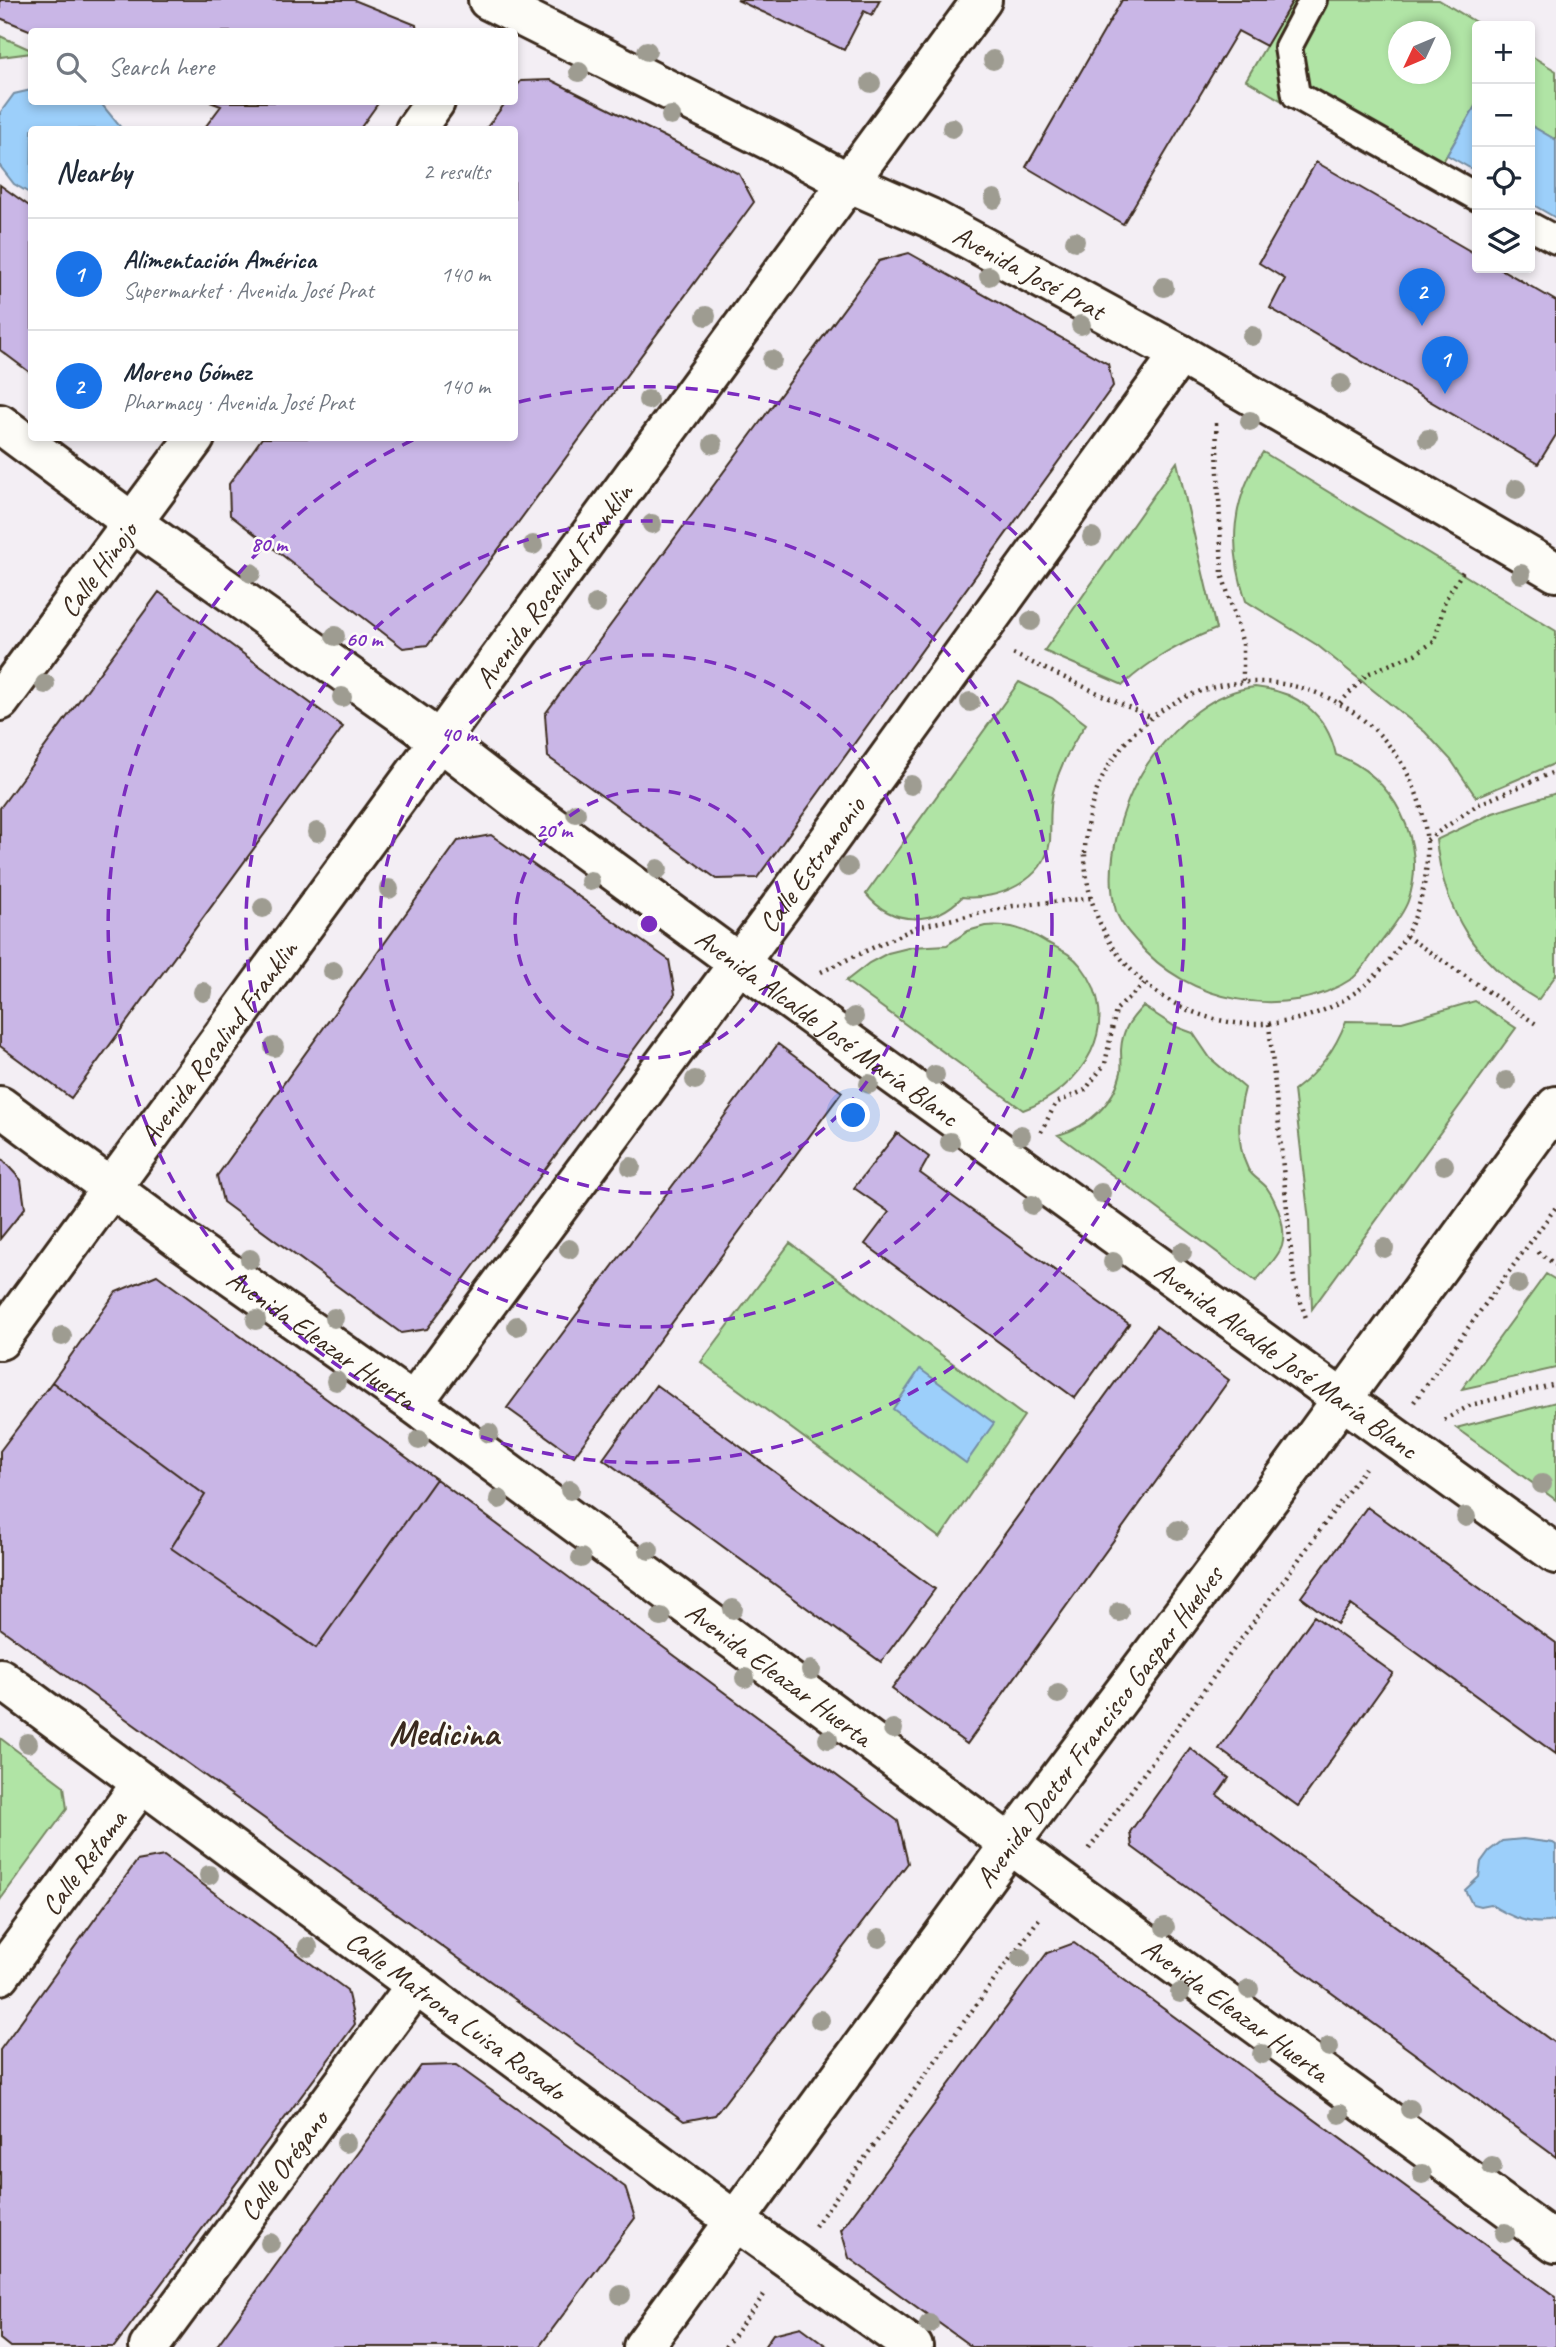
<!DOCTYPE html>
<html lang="en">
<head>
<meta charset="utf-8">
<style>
	body { margin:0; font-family:Caveat,sans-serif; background:#f6f6f7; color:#1f2937 }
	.controls { position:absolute; right:21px; top:21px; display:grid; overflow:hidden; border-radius:7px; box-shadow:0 4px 10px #0003 }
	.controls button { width:63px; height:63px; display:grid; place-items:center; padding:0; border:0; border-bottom:2px solid #e0e1e3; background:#fff; color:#1f2937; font:35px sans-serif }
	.compass { position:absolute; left:1388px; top:21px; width:63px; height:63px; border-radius:50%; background:#fff; box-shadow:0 4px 10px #0003; rotate:226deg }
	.you { position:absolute; left:854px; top:1116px; width:24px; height:24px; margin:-18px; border:5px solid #fff; border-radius:50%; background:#1a73e8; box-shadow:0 0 0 10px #1a73e833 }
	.badge { display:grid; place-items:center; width:46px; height:46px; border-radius:50%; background:#1a73e8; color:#fff; font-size:23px; font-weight:700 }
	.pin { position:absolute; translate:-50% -58px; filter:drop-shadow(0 2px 4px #0008) }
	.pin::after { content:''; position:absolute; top:37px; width:24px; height:21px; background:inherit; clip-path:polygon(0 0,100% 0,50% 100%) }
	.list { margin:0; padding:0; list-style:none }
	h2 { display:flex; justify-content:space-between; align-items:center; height:91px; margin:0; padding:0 28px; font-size:30px }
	h2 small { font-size:23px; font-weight:400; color:#747a83 }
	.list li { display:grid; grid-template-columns:46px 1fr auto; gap:21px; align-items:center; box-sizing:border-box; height:112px; padding:0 28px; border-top:2px solid #e0e1e3 }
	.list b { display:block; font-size:26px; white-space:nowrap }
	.list p { margin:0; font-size:23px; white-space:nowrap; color:#747a83 }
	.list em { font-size:23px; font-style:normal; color:#747a83 }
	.icon { flex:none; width:38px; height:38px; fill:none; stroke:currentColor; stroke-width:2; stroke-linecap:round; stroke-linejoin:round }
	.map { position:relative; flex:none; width:1556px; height:2347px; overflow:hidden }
	.search { position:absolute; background:#fff; box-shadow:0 4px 10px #0003; left:28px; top:28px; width:490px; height:77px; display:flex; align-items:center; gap:18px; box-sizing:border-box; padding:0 24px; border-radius:7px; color:#747a83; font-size:26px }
	.panel { position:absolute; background:#fff; box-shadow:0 4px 10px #0003; left:28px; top:126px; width:490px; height:315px; border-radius:7px }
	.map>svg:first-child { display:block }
	.green { fill:#b0e4a5; stroke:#768762; stroke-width:2; fill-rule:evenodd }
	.water { fill:#9ccffa; stroke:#758da2; stroke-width:2 }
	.building { fill:#c9b6e6; stroke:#3b2a1e; stroke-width:2 }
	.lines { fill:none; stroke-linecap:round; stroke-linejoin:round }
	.lane-casing { stroke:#3b2a1e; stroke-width:32 }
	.street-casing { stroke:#3b2a1e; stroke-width:44 }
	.secondary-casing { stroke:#3b2a1e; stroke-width:44 }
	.path { stroke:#3b2a1e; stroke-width:4.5; stroke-dasharray:2 5; stroke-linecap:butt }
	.lane { stroke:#fdfcf7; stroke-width:26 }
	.street { stroke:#fdfcf7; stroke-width:38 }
	.secondary { stroke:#fdfcf7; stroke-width:38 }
	.tree { fill:#9e9c91 }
	.ring { fill:none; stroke:#7b2cbf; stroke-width:3.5; stroke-dasharray:12 9 }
	.labels { text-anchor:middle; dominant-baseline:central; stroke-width:5; stroke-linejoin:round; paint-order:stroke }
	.street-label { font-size:28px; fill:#3b2a1e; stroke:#fdfcf7 }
	.district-label { font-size:35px; font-weight:bold; fill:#3b2a1e; stroke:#fdfcf7 }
	.centre { fill:#7b2cbf; stroke:#fdfcf7; stroke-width:3.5 }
	.ring-label { font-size:21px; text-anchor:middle; font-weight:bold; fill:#7b2cbf; stroke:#fdfcf7; stroke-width:5; stroke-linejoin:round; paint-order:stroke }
</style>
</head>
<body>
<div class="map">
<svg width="1556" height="2347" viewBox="0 0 1556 2347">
	<rect width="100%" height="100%" fill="#f3eef4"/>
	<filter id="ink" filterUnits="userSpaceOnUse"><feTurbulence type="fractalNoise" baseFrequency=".0143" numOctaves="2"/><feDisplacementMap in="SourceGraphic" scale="14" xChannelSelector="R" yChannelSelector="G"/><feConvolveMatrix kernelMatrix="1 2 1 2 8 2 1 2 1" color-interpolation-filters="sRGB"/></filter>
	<g filter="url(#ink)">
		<!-- green -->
		<path class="green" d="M1293 0H1439L1482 26H1477V103L1429 186 1246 80ZM1398 32H1440V74H1398Z
			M0 36 31 50V53L0 57Z
			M1530 55 1556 71V140L1530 125Z
			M1263 452 1556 631V763L1476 797 1451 760 1425 732 1317 645 1246 601C1228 546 1231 501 1263 452Z
			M1177 462 1216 629C1181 643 1151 659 1123 685L1044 651Z
			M1019 682 1052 698 1086 724C1071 745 1059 767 1053 792 1049 809 1051 825 1050 841 1045 881 997 901 962 897 934 926 892 926 866 894Z
			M1255 687C1296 691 1327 713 1336 755 1393 774 1429 844 1408 901 1402 917 1389 931 1379 945 1371 955 1363 970 1353 978 1286 1023 1186 1002 1137 942 1129 933 1120 923 1116 911 1102 863 1124 795 1153 756 1177 724 1214 691 1255 687Z
			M1556 793V975L1538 1000C1475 963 1444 912 1436 840L1493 813Z
			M985 926C1010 924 1025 929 1046 942 1059 949 1072 954 1081 966 1126 1023 1082 1090 1023 1110L846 981 869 963 888 953 912 947 947 945 968 931Z
			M1475 1001 1516 1028 1312 1309 1309 1221 1294 1090C1319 1071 1335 1050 1346 1021L1402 1022Z
			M1143 1006 1174 1026 1193 1033 1210 1058 1245 1088C1238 1114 1236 1144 1248 1169 1252 1177 1262 1181 1267 1188 1277 1202 1287 1229 1282 1246 1278 1258 1264 1271 1256 1281L1058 1135C1088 1127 1114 1104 1121 1072 1122 1065 1121 1057 1121 1050 1122 1030 1130 1020 1143 1006Z
			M790 1243 1024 1416 940 1538 701 1362Z
			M1546 1274 1556 1280V1368L1462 1389Z
			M1556 1402V1500L1456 1428Z
			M0 1738 64 1786 67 1809 0 1900Z"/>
		<!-- water -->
		<path class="water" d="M31 90 32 102H100L122 129 32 130 31 194 14 184 0 166V113L14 94Z
			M1477 103V172L1447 155Z
			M1530 125 1556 140V218L1530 203Z
			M920 1369 994 1423 966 1463 893 1409Z
			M1523 1839 1553 1843 1556 1845V1920C1534 1928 1508 1916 1490 1904L1480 1906 1472 1904 1465 1890 1479 1877 1481 1862 1489 1851 1502 1841Z"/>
		<!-- building -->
		<path class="building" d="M0 0H354L416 25 417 32H34L0 18Z
			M737 0H880L872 15 864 11 844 50Z
			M1122 0H1293L1266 46 1238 31 1123 224 1026 167Z
			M551 80 739 174 754 202 428 645 403 648 230 515 229 484 262 438H514V130H485L506 102H514V89L521 81Z
			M210 102H379L359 130H203L221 106Z
			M1316 162 1477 255V268H1499L1556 301V435L1538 464 1270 308 1285 279 1259 263Z
			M0 185 32 208V374L0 350Z
			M909 253 1108 364 1113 386 757 878 717 879 548 757 545 714 879 261Z
			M159 592 343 727 71 1098 0 1046V808Z
			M491 835 669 960 675 994 427 1329 401 1333 223 1202 217 1176 458 841Z
			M778 1044 842 1092 574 1456 507 1408Z
			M897 1133 929 1157 920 1173 1129 1324 1075 1398 865 1244 889 1212 854 1188Z
			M0 1157 21 1180 25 1208 0 1239Z
			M157 1275 436 1479 316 1648 171 1548 205 1495 52 1382 116 1292Z
			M1156 1326 1229 1380 967 1744 892 1689Z
			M52 1382 205 1495 171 1548 316 1648 436 1479 898 1821 908 1863 715 2115 684 2121 0 1628V1451Z
			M656 1385 935 1589 881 1662 603 1459Z
			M1367 1507 1556 1643V1754L1351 1605 1337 1624 1301 1597Z
			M1314 1616 1393 1673 1298 1806 1219 1749Z
			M1190 1748 1229 1778 1217 1795 1556 2044V2157L1132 1847 1130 1832Z
			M164 1856 347 1990 355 2024 114 2347H10L0 2339V2050L137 1861Z
			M1074 1943 1556 2297V2347H972L849 2258 841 2230 1047 1953Z
			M456 2065 625 2187 635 2218 539 2347H216L421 2066Z
			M801 2327 828 2347H764L773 2334Z"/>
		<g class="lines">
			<defs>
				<path id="lane" d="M1313 0 1288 47 1296 95 1477 197
					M1530 226 1556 240"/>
				<g id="street">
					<path id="s1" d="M488 0 773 142 848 182 930 218 1180 354 1556 572"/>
					<path d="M415 130 435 102"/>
					<path id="s2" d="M0 424 133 523 439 740 514 798 739 963 1556 1554"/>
					<path id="s3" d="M0 701 195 438"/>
					<path id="s4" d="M0 1106 184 1242 413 1403 1064 1884 1556 2243"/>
					<path id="s5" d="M0 1340 982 0"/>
					<path id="s6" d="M413 1403 790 894 1180 354"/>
					<path id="s7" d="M0 1678 734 2220 913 2347"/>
					<path id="s8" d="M0 1975 142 1783"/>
					<path id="s9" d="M149 2347 416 1985"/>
				</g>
				<g id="secondary">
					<path id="s10" d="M643 2347 1010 1844 1292 1468 1556 1106"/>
				</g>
			</defs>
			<!-- lane casing -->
			<use href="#lane" class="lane-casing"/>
			<!-- street casing -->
			<use href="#street" class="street-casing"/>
			<!-- secondary casing -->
			<use href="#secondary" class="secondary-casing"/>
			<!-- path -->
			<path class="path" d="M1216 423 1222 574 1243 644V682
				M1013 654 1150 717
				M1085 853a171 171 0 1 1 342 0a171 171 0 1 1-342 0Z
				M1340 703 1367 674 1415 654 1435 641 1445 600 1465 568
				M1427 840 1477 805 1556 771
				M1406 936 1539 1026
				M821 972 917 927 1013 906 1091 898
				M1269 1024 1294 1281 1307 1321
				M1041 1132 1056 1103 1085 1090 1105 1064 1116 1010 1145 983
				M1538 1252 1556 1265
				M1414 1402 1556 1207
				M1444 1420 1471 1405 1556 1384
				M1089 1849 1365 1468
				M815 2226 1039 1919
				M725 2347 764 2295"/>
			<!-- lane -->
			<use href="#lane" class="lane"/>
			<!-- street -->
			<use href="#street" class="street"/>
			<!-- secondary -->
			<use href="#secondary" class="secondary"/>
		</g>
		<!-- trees -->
		<g class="tree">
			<circle cx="647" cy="51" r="10"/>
			<circle cx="993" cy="60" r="10"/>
			<circle cx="579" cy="72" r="10"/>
			<circle cx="871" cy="83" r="10"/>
			<circle cx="671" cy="116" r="10"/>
			<circle cx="952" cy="128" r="10"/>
			<circle cx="994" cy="199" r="10"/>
			<circle cx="1075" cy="241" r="10"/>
			<circle cx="989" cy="276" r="10"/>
			<circle cx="1164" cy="287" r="10"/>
			<circle cx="706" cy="316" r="10"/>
			<circle cx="1081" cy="325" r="10"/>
			<circle cx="1252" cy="336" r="10"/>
			<circle cx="772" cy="360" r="10"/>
			<circle cx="1341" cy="384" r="10"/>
			<circle cx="648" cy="400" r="10"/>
			<circle cx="1250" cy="421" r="10"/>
			<circle cx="1428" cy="439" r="10"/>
			<circle cx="713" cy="444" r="10"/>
			<circle cx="1516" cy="489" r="10"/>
			<circle cx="652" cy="524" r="10"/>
			<circle cx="1092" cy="537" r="10"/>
			<circle cx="533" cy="545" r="10"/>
			<circle cx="251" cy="573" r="10"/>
			<circle cx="1521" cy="574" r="10"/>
			<circle cx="596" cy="604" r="10"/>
			<circle cx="1031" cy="621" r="10"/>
			<circle cx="335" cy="636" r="10"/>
			<circle cx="45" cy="684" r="10"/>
			<circle cx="342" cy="697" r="10"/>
			<circle cx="970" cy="702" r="10"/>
			<circle cx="911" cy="785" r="10"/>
			<circle cx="576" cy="813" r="10"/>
			<circle cx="317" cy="832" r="10"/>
			<circle cx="848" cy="867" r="10"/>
			<circle cx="658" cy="869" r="10"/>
			<circle cx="590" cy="881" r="10"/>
			<circle cx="389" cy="889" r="10"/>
			<circle cx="263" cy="908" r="10"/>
			<circle cx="333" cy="971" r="10"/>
			<circle cx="203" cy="992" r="10"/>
			<circle cx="854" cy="1017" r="10"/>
			<circle cx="274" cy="1047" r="10"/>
			<circle cx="935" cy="1075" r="10"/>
			<circle cx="695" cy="1080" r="10"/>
			<circle cx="1506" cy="1081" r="10"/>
			<circle cx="869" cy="1084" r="10"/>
			<circle cx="1021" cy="1135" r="10"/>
			<circle cx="950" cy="1142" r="10"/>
			<circle cx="1444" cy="1165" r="10"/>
			<circle cx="631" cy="1167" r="10"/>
			<circle cx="1101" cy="1193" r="10"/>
			<circle cx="1032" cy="1205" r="10"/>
			<circle cx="1384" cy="1248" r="10"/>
			<circle cx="569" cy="1249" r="10"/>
			<circle cx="1182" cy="1252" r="10"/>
			<circle cx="250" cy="1259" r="10"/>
			<circle cx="1113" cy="1262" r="10"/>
			<circle cx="1518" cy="1284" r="10"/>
			<circle cx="334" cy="1318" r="10"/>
			<circle cx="256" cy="1320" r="10"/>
			<circle cx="517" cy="1326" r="10"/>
			<circle cx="62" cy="1336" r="10"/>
			<circle cx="336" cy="1381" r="10"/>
			<circle cx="489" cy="1433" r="10"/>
			<circle cx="419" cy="1440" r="10"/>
			<circle cx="1542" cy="1484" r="10"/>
			<circle cx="570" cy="1490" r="10"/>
			<circle cx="499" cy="1499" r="10"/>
			<circle cx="1466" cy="1517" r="10"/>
			<circle cx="1178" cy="1530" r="10"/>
			<circle cx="649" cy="1550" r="10"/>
			<circle cx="581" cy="1558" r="10"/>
			<circle cx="733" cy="1609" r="10"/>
			<circle cx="1119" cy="1612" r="10"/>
			<circle cx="661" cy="1617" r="10"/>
			<circle cx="811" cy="1670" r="10"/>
			<circle cx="745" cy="1678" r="10"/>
			<circle cx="1058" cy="1694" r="10"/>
			<circle cx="893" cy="1729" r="10"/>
			<circle cx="828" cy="1739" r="10"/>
			<circle cx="28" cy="1743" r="10"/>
			<circle cx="209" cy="1875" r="10"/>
			<circle cx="1165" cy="1927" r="10"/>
			<circle cx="879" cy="1938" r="10"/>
			<circle cx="308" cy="1947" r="10"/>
			<circle cx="1021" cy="1958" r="10"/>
			<circle cx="1249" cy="1989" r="10"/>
			<circle cx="1180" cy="1993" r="10"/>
			<circle cx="820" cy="2020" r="10"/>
			<circle cx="1329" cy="2047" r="10"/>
			<circle cx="1262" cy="2054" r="10"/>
			<circle cx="1410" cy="2109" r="10"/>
			<circle cx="1340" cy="2114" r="10"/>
			<circle cx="346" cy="2143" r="10"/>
			<circle cx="1492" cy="2166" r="10"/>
			<circle cx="1422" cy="2174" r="10"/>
			<circle cx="1505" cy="2233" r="10"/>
			<circle cx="270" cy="2243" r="10"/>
			<circle cx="621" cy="2295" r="10"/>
			<circle cx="929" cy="2324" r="10"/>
		</g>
	</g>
	<!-- distance rings -->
	<g class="ring">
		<circle cx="649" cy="924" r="134"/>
		<circle cx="649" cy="924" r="269"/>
		<circle cx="649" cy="924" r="403"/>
		<path d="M519 402A538 538 0 1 1 417 438"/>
	</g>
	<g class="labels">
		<!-- street labels -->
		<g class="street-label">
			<text stroke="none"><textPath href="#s1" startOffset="606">Avenida José Prat</textPath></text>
			<text stroke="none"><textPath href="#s3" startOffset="164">Calle Hinojo</textPath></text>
			<text stroke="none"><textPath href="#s5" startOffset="936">Avenida Rosalind Franklin</textPath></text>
			<text stroke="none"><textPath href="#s6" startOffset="670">Calle Estramonio</textPath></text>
			<text stroke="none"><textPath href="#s2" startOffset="1024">Avenida Alcalde José María Blanc</textPath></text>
			<text stroke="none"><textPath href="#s5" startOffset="369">Avenida Rosalind Franklin</textPath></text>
			<text stroke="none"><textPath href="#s4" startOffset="397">Avenida Eleazar Huerta</textPath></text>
			<text stroke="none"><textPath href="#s2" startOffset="1591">Avenida Alcalde José María Blanc</textPath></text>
			<text stroke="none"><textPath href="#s4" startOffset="964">Avenida Eleazar Huerta</textPath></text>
			<text stroke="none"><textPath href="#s10" startOffset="770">Avenida Doctor Francisco Gaspar Huelves</textPath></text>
			<text stroke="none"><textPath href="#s8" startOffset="140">Calle Retama</textPath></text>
			<text stroke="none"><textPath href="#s4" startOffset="1531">Avenida Eleazar Huerta</textPath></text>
			<text stroke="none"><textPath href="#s7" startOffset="567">Calle Matrona Luisa Rosado</textPath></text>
			<text stroke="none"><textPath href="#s9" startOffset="226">Calle Orégano</textPath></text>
		</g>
		<!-- district labels -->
		<g class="district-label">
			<text x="444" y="1733">Medicina</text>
		</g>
	</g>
	<circle cx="649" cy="924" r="10" class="centre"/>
	<g class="ring-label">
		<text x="269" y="551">80 m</text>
		<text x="364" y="646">60 m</text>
		<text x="459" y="741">40 m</text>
		<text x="554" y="837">20 m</text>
	</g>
</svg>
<div class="controls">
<button>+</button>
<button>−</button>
<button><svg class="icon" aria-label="locate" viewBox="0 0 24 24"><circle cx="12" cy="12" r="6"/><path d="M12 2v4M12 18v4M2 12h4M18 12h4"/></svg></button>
<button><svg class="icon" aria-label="layers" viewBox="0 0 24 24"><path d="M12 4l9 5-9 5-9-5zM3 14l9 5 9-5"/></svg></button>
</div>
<svg class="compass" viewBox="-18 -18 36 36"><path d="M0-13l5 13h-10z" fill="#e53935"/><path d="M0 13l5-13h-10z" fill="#747a83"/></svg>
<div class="you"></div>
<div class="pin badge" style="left:1445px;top:394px">1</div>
<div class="pin badge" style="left:1422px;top:326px">2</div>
<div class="search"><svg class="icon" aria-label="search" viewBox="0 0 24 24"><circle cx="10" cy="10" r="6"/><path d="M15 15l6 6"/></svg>Search here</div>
<section class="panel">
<h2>Nearby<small>2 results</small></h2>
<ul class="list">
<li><span class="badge">1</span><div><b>Alimentación América</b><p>Supermarket · Avenida José Prat</p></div><em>140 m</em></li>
<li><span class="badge">2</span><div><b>Moreno Gómez</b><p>Pharmacy · Avenida José Prat</p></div><em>140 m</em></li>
</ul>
</section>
</div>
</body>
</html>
